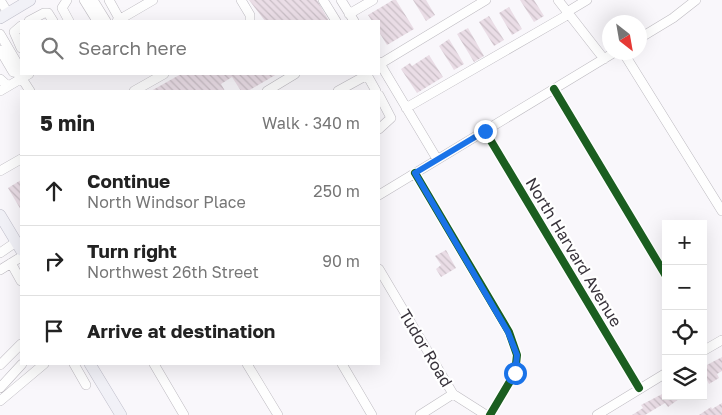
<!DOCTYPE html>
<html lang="en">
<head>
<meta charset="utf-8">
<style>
	body { margin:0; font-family:"Golos Text",sans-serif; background:#f2f2f2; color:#222 }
	.controls { position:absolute; right:15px; bottom:15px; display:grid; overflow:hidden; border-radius:0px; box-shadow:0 5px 20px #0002 }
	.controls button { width:45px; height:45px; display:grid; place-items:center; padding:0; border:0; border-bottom:1px solid #e0e0e0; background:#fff; color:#222; font:25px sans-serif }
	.compass { position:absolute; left:602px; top:15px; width:45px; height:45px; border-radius:50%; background:#fff; box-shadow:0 5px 20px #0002; rotate:149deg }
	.stop { position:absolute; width:15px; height:15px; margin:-11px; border:4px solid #1a73e8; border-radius:50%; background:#fff }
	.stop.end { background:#1a73e8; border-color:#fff; box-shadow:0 1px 5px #0008 }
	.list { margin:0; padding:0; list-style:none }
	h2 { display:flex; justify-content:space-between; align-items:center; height:65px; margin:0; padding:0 20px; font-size:21px }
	h2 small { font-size:16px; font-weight:400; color:#767676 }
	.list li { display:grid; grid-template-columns:32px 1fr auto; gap:15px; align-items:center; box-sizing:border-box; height:70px; padding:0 20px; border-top:1px solid #e0e0e0 }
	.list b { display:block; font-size:19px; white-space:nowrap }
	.list p { margin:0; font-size:16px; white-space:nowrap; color:#767676 }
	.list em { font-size:16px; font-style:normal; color:#767676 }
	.icon { flex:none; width:28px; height:28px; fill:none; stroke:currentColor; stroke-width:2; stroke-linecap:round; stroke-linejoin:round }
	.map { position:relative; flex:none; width:722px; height:415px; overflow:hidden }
	.search { position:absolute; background:#fff; box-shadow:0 5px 20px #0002; left:20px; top:20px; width:360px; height:55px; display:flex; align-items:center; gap:12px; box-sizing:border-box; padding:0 18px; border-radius:0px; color:#767676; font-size:19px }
	.panel { position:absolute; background:#fff; box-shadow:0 5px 20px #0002; left:20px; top:90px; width:360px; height:275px; border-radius:0px }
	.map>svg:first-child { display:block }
	.building { fill:url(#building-back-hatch) }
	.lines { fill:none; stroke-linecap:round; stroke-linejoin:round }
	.minor-casing { stroke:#bdbac0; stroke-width:10 }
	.major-casing { stroke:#bfbeca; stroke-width:12 }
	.minor { stroke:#fefefe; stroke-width:9 }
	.major { stroke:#f1f1f7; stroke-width:11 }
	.cycleway-casing { stroke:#fff; stroke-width:11 }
	.cycleway { stroke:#1b5e20; stroke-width:8 }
	.route { stroke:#1a73e8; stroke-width:6 }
	.labels { text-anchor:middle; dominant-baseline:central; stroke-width:4.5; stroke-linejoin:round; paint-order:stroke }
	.street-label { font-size:16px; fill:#38333b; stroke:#fff }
</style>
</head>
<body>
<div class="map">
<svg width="722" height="415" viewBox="0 0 722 415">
	<defs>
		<pattern id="building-back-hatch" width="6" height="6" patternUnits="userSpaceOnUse" patternTransform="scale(1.25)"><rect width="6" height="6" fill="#eadde6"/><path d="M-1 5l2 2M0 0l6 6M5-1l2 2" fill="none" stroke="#c9bec6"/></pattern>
	</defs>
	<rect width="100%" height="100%" fill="#f9f7fb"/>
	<!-- building -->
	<path class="building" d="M249 0H317L329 21H265Z
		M393 0H396L414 29 387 45 379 32V21H372L368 15Z
		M413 0H426L435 15 426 21Z
		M520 0H534L544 16 534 22Z
		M509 7 522 29 512 35 499 13Z
		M489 16 504 40 494 46 479 22Z
		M468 28 484 56 474 62 457 34Z
		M449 39 464 64 454 70 439 46Z
		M429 55 443 77 417 93 401 69 410 63 412 66Z
		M181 74H277L248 91H241L232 77 221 84 225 91H151Z
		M21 180V210L8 188Z
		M446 250 456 268 441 277 436 269 441 265 435 256Z
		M722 357V371L717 374 719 378 709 384 707 380 703 383V367Z
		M666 392V396H683L668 407 665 403 645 415H632L643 408 641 405Z
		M722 403V415H699L711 407 712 409Z"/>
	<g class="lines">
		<defs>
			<path id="minor" d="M0 0 8 13
				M67 0 62 8 69 21
				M84 0 97 21
				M93 0 106 21
				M109 0 120 20
				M241 0 250 15V21
				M323 0 336 21
				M341 0 354 21
				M558 0 604 59
				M567 12 587 0
				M349 14 373 0
				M29 21 44 13H48L53 21
				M117 21 153 0
				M21 26 14 32 21 48
				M0 34 20 68 19 73 13 72 0 50
				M640 38 673 18 696 0
				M623 52 722 211
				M379 62 437 159
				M380 64 486 0
				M19 74 30 91
				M0 79 8 86
				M554 89 666 276
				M0 91 29 74
				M134 91 164 74
				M267 91 295 74
				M338 91 367 75 376 91
				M379 95 391 118 379 129
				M406 108 569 14
				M485 131 639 388
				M0 171 21 159
				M415 173 509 332 517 355 515 373 490 415
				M379 195 615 52
				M0 253 16 242
				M11 263 21 281
				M379 269 453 394 486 415
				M0 270 21 257
				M703 351 722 340
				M74 364 86 385
				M154 364 184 415
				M247 364 278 415
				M342 364 372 415
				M0 365 21 344
				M0 388 22 364
				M0 401 44 364
				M420 415 453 394
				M597 415 666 373"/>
			<path id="major" d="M0 18 30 0
				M0 215 21 250
				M90 364 121 415"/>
		</defs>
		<!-- minor casing -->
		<use href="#minor" class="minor-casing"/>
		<!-- major casing -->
		<use href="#major" class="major-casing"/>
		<!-- minor -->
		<use href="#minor" class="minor"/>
		<!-- major -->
		<use href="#major" class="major"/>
		<defs>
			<path id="cycleway" d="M554 89 666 276
				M485 131 639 388
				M415 173 509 332 517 355 515 373 490 415"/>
		</defs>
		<!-- cycleway casing -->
		<use href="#cycleway" class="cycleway-casing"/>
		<!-- cycleway -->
		<use href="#cycleway" class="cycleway"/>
	</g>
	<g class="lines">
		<!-- route -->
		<path class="route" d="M485 131 415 173 508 332 517 355 515 373"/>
	</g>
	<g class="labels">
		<!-- street labels -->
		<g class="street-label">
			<text transform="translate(574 252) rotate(59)">North Harvard Avenue</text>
			<text transform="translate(426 348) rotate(59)">Tudor Road</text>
		</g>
	</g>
</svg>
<div class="controls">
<button>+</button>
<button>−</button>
<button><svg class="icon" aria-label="locate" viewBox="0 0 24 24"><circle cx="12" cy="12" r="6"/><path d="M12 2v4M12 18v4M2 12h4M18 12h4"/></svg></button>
<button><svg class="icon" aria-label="layers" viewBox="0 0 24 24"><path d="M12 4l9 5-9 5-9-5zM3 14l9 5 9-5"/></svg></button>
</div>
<svg class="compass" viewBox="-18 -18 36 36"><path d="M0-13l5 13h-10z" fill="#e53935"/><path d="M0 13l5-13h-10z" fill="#767676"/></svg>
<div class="stop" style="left:515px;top:373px"></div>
<div class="stop end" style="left:485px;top:131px"></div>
<div class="search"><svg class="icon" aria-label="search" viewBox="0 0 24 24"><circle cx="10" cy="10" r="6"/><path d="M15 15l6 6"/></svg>Search here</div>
<section class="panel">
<h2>5 min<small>Walk · 340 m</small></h2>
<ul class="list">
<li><svg class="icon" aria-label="ahead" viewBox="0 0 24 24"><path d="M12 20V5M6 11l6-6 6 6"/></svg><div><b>Continue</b><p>North Windsor Place</p></div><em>250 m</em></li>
<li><svg class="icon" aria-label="right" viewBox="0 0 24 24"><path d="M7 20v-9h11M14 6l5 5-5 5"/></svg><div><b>Turn right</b><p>Northwest 26th Street</p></div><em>90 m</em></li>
<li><svg class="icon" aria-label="arrive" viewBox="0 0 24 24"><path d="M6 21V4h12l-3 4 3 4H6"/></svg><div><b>Arrive at destination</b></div></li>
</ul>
</section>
</div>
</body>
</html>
